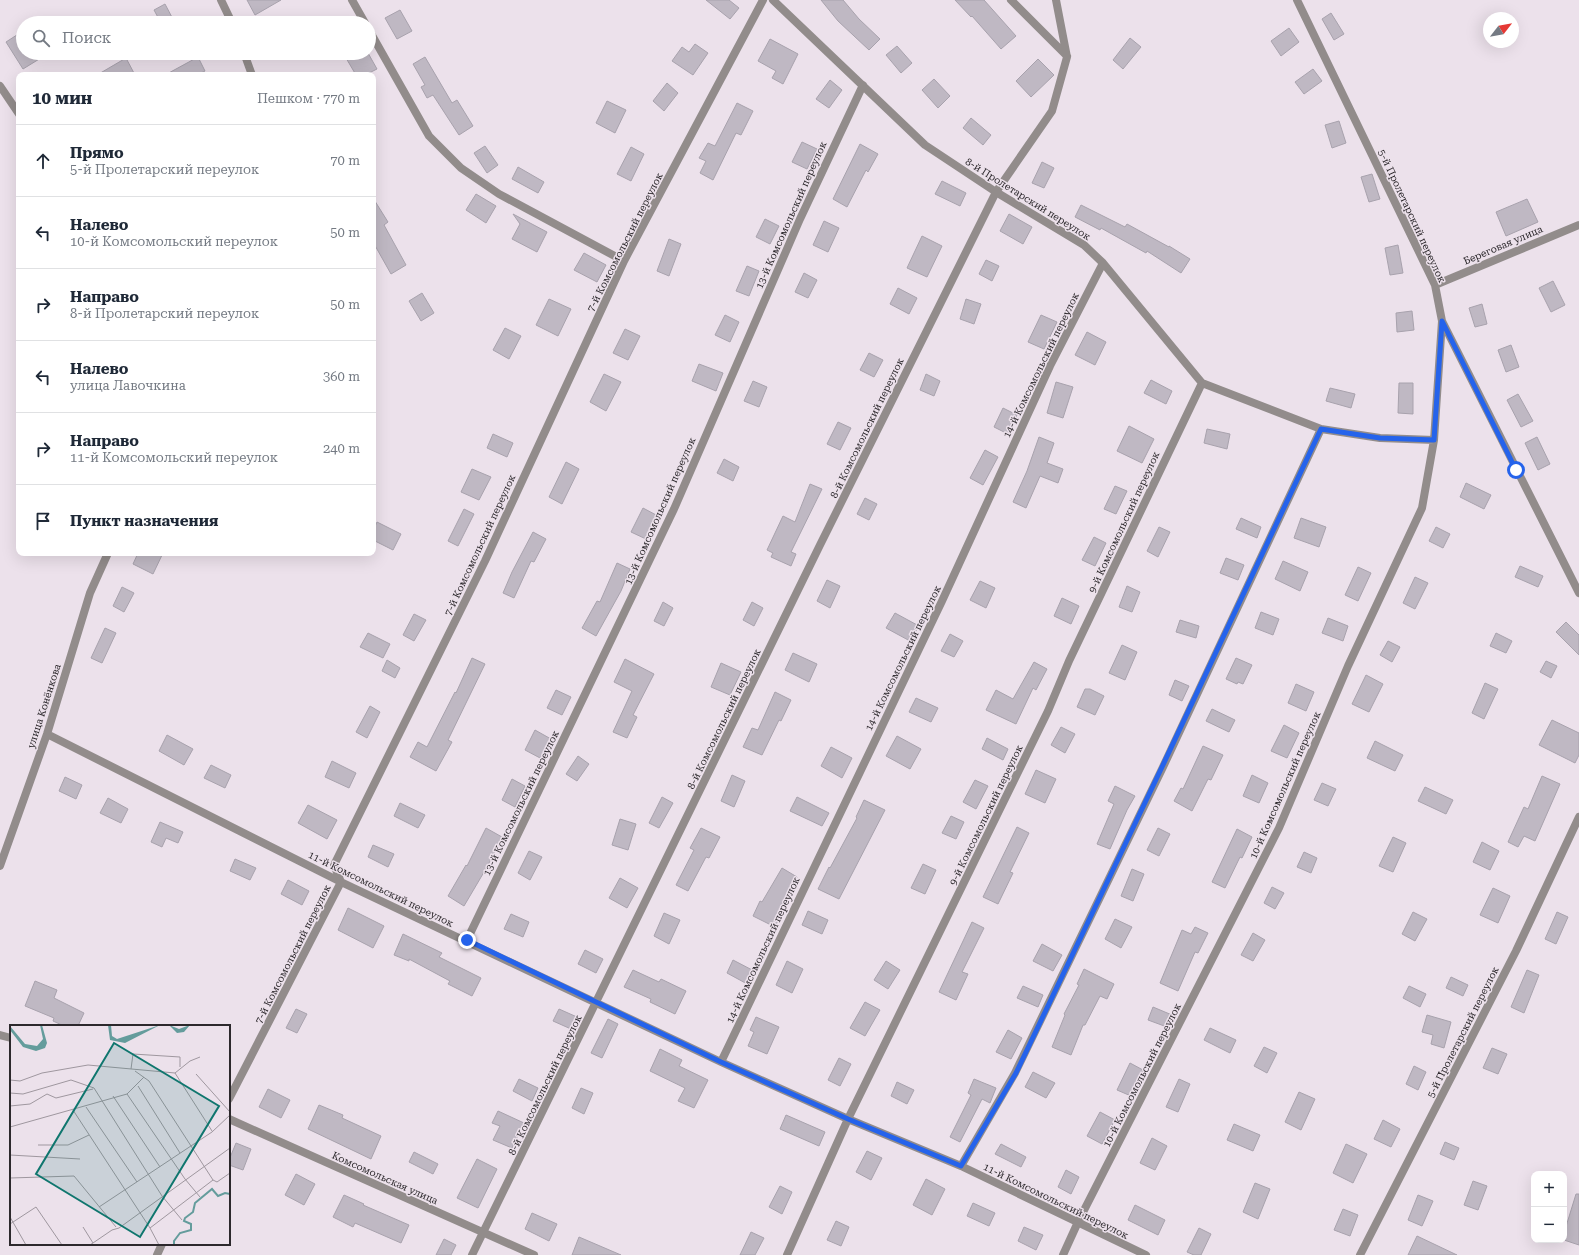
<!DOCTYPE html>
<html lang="ru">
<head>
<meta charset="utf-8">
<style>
	body { margin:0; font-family:"Roboto Serif",serif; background:#f6f6f7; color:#1f2937 }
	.controls { position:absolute; right:12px; bottom:12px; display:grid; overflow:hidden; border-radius:8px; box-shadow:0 4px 16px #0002 }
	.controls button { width:36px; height:36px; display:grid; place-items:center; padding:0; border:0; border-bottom:1px solid #e0e1e3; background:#fff; color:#1f2937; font:20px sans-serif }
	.compass { position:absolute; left:1483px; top:12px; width:36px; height:36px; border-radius:50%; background:#fff; box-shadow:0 4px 16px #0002; rotate:59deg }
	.stop { position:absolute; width:12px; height:12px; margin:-9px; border:3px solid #2563eb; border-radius:50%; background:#fff }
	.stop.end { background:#2563eb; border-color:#fff; box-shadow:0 1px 4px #0008 }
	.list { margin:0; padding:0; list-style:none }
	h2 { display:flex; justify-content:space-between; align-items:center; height:52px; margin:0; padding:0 16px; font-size:17px }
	h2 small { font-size:13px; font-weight:400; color:#747a83 }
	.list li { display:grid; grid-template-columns:26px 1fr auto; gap:12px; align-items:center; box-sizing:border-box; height:72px; padding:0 16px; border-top:1px solid #e0e1e3 }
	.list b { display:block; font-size:15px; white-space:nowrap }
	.list p { margin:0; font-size:13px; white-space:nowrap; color:#747a83 }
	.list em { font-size:13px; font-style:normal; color:#747a83 }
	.icon { flex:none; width:22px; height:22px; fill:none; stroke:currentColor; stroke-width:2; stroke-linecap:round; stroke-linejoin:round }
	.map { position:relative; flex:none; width:1579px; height:1255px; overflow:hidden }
	.search { position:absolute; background:#fff; box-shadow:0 4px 16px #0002; left:16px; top:16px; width:360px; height:44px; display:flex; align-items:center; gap:10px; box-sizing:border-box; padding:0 14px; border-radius:22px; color:#747a83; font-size:15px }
	.panel { position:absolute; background:#fff; box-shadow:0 4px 16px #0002; left:16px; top:72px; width:360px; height:484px; border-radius:8px }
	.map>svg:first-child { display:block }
	.building { fill:#bfb8c3; stroke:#a8a2ad }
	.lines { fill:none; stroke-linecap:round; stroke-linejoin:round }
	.street { stroke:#928c8b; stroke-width:8 }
	.route { stroke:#2563eb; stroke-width:5 }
	.labels { text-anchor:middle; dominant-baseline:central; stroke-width:3; stroke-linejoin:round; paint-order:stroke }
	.street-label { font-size:10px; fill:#2c282c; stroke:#ece1eb }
	.inset-river { fill:none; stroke:#649c9c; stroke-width:2 }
	.inset-road { fill:none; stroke:#9f979f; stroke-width:1 }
	.view { fill:#0f766e; fill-opacity:0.15; stroke:#0f766e; stroke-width:2 }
	.inset-edge { fill:none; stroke:#2c282c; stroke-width:2 }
</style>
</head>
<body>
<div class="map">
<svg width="1579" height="1255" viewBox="0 0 1579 1255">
	<rect width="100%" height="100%" fill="#ece1eb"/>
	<!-- building -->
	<path class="building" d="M247 0H281L255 15Z
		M706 0H729L739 8 730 19Z
		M821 0H843L859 19 880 39 869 50 838 21Z
		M955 0H984L1016 36 1001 49 972 16 971 17Z
		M165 4 175 23H161L154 10Z
		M400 10 412 31 397 39 385 18Z
		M1331 13 1344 34 1334 40 1322 19Z
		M1289 28 1299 42 1281 56 1271 41Z
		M23 31V53H49L23 69 6 42Z
		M1130 38 1141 47 1123 69 1113 60Z
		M770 39 798 54 783 84 772 78 776 71 758 61Z
		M695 44 708 53 693 75 672 61 682 47 689 52Z
		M897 46 912 63 901 73 886 55Z
		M356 53H368L377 69 365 75H356L346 58Z
		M198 57 205 71 197 75H165Z
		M425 57 452 103 457 100 473 126 459 135 433 95 427 98 421 87 425 85 413 64Z
		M126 58 135 75H97Z
		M1038 59 1054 75 1031 97 1016 81Z
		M1313 69 1322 81 1304 94 1295 82Z
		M934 79 950 96 938 108 922 90Z
		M830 80 842 90 829 108 816 99Z
		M667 83 678 93 664 111 653 101Z
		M607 101 626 110 615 133 596 123Z
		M737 103 753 111 741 135 736 133 713 180 700 173 706 161 699 158 708 143 715 146Z
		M971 118 991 135 983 145 963 128Z
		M1339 121 1346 143 1332 148 1325 125Z
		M802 142 817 149 807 169 792 162Z
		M860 144 878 154 868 172 866 170 847 207 833 199Z
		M485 146 498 165 487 173 474 153Z
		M631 147 644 154 631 181 617 174Z
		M1042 162 1054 168 1044 188 1032 183Z
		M518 167 544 182 538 193 512 179Z
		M1372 174 1380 199 1369 202 1361 177Z
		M942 181 966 193 960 206 935 194Z
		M476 194 496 206 486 223 466 210Z
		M373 198 388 222 384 225 406 265 391 274 373 242Z
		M1527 199 1538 222 1506 236 1496 212Z
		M1081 205 1125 227 1127 224 1169 247V246L1190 259 1181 273 1147 251 1146 253 1101 228 1100 230 1075 217Z
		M513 214 547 232 537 252 512 239 520 224Z
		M1009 214 1032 227 1023 244 1000 231Z
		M765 219 779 226 770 244 756 237Z
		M824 221 839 228 828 252 813 245Z
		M922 236 942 246 927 277 907 268Z
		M669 239 681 244 669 276 657 271Z
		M1398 245 1403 273 1390 275 1385 248Z
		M584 253 606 265 597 282 574 270Z
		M986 260 999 266 992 281 979 274Z
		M747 266 759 271 749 296 736 291Z
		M804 273 817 280 808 298 795 292Z
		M1553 281 1565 305 1551 312 1539 288Z
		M898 288 917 298 909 314 890 304Z
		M422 293 434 313 421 321 409 301Z
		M549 299 571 309 558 336 536 325Z
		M966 299 981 304 974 324 960 319Z
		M1482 304 1487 324 1475 327 1469 308Z
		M1412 311 1414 330 1397 332 1396 313Z
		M725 315 739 322 730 342 715 335Z
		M1041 315 1057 322 1044 349 1028 342Z
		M505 328 521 336 509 359 493 350Z
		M625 329 640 336 628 360 613 353Z
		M1087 332 1106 342 1095 365 1075 355Z
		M1511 345 1519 367 1506 372 1498 350Z
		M869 353 883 360 874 377 860 370Z
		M699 364 723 373 716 391 692 381Z
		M604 374 621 382 606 411 590 402Z
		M926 374 940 381 934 396 920 390Z
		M1151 380 1172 391 1166 404 1144 393Z
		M753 381 767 387 759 407 744 401Z
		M1056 382 1073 387 1063 418 1047 413Z
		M1399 383H1413V414L1398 413Z
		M1330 388 1355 394 1351 408 1326 401Z
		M1518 394 1533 421 1521 427 1507 400Z
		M1003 408 1017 415 1008 434 994 427Z
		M838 422 851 428 840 450 827 444Z
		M1129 426 1154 439 1142 463 1117 451Z
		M1207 429 1230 434 1227 449 1204 443Z
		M493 434 513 443 507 457 487 448Z
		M1039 437 1054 443 1047 463 1063 469 1058 483 1040 476 1026 508 1013 502 1027 471Z
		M1537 437 1550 464 1538 470 1525 443Z
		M985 450 998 457 983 485 970 478Z
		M724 459 739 467 733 481 717 473Z
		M566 462 579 469 562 504 549 497Z
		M472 469 491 477 479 500 461 492Z
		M1466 483 1491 495 1484 509 1460 497Z
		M810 484 822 489 791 552 796 554 791 566 771 557 773 553 767 550 783 516 795 522Z
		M1115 486 1127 491 1116 514 1104 509Z
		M865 498 877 504 869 520 857 514Z
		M643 508 658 516 646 539 631 532Z
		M464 509 474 514 458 546 448 541Z
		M1241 518 1261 527 1257 538 1236 529Z
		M1301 518 1326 527 1319 547 1294 538Z
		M377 522 401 534 393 550 373 540V531Z
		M1159 527 1170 532 1158 557 1147 551Z
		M1436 527 1450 534 1443 548 1429 541Z
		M533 532 546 539 534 562 531 561 514 598 503 593 512 572Z
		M1094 537 1106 543 1095 566 1082 560Z
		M138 553H163L153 574 133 564Z
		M1226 558 1244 565 1238 580 1220 573Z
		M1283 561 1308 572 1300 591 1275 579Z
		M617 563 630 569 621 591 596 636 582 628 597 601 600 602Z
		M1520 566 1543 576 1538 587 1515 577Z
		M1358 567 1371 573 1358 601 1345 595Z
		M1415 577 1428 583 1415 609 1403 603Z
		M827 580 840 586 830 608 817 601Z
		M980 581 995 588 986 608 970 600Z
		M1127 586 1140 592 1132 612 1119 607Z
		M122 587 134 593 124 612 113 606Z
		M1062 598 1079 606 1071 624 1054 616Z
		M663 602 673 608 664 626 654 621Z
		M752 602 763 608 754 626 743 620Z
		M1261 612 1279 619 1273 635 1255 628Z
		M895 613 919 626 910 641 886 628Z
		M414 614 426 620 414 641 403 635Z
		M1328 618 1348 626 1343 641 1322 633Z
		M1180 620 1199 626 1196 638 1176 632Z
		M1566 622 1579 635V655L1556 632Z
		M105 628 116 633 102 663 91 658Z
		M368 633 390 644 383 658 360 647Z
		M1496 633 1512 641 1506 653 1490 646Z
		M950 634 963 641 954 657 941 651Z
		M1388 641 1400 647 1392 662 1380 655Z
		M1122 645 1137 652 1125 680 1109 673Z
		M793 653 817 664 809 682 785 670Z
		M472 658 485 664 448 740 452 742 436 771 410 757 418 742 427 747 455 692 456 693Z
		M1236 658 1252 665 1243 684 1238 682 1237 684 1226 679Z
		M625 659 654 674 633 715 637 717 627 738 613 732 632 691 614 682Z
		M387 660 400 668 395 678 382 671Z
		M1546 661 1557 666 1551 678 1540 672Z
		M1034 662 1047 669 1036 690 1033 688 1016 724 986 710 996 690 1013 699Z
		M721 663 741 672 730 695 711 687Z
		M1366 675 1383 684 1369 712 1352 704Z
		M1175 680 1189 686 1182 701 1169 695Z
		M1485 683 1498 689 1484 719 1472 713Z
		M1296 684 1314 692 1306 711 1288 703Z
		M1085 689H1090L1104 696 1095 715 1077 707Z
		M556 690 571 697 562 715 547 708Z
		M775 692 791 700 781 721 779 720 762 755 743 747 752 728 758 730Z
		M916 698 938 708 931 722 909 712Z
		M370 706 380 712 367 738 356 732Z
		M1212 709 1235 720 1229 732 1206 721Z
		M1552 720 1579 733V755L1575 763 1539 745Z
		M1284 725 1299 733 1287 758 1271 751Z
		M1061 727 1075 734 1065 753 1051 745Z
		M535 730 551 739 542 759 525 750Z
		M167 735 193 749 184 765 159 751Z
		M897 736 921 749 910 769 886 756Z
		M987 738 1008 749 1003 760 982 749Z
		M1375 741 1403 755 1395 771 1367 758Z
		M1203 746 1223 755 1211 780 1208 779 1192 811 1174 801 1181 788 1183 789Z
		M831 747 852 758 842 778 821 766Z
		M578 756 589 764 577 781 566 774Z
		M332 761 356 773 349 788 325 777Z
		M211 765 231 775 225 788 204 778Z
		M1036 770 1056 779 1045 803 1025 794Z
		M732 775 745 781 734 807 721 801Z
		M1252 775 1268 783 1259 803 1243 796Z
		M1542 776 1560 784 1535 841 1524 836 1518 847 1508 842 1524 807 1528 809Z
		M65 777 82 785 76 799 59 791Z
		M512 779 525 786 515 807 502 800Z
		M975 780 988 786 976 809 963 802Z
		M1322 783 1336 789 1328 806 1314 800Z
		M1115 786 1135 796 1127 810 1110 849 1097 844 1114 804 1108 801Z
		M1425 787 1453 800 1446 814 1418 801Z
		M662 797 673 803 659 828 649 823Z
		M797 797 829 813 822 826 790 811Z
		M108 798 128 809 121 823 100 813Z
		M864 800 885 810 839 899 818 889 829 867 830 868 857 818 856 817Z
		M400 803 425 815 418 828 394 816Z
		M308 805 337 820 327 839 298 823Z
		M951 816 964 822 956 839 942 833Z
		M620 819 636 824 628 850 612 845Z
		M160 822 183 832 178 843 166 838 162 847 151 842Z
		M1017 827 1029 833 1010 872 1013 873 998 904 983 897Z
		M486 828 502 837 487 867 464 906 448 896 466 865 467 866Z
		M701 828 720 837 709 858 706 857 688 891 676 885 694 850 690 848Z
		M1158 828 1170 834 1159 856 1147 850Z
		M1237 829 1252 837 1242 858 1240 857 1225 888 1212 882Z
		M1393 837 1406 843 1393 872 1379 866Z
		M1482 842 1499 851 1490 870 1473 862Z
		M373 845 394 854 388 867 368 857Z
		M529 851 542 857 530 880 518 873Z
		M1304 852 1317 858 1311 873 1297 867Z
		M235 859 256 868 250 880 230 871Z
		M923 864 936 870 925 894 911 888Z
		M782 868 797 877 779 910 782 912 775 927 753 916 760 901 762 902Z
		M1132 869 1144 874 1133 901 1121 896Z
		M620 878 638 888 627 908 609 898Z
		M288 880 309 891 302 905 281 894Z
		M1272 887 1284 893 1275 909 1264 903Z
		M1493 888 1510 896 1498 923 1480 915Z
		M348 908 384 926 373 948 338 930Z
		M808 911 828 920 822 934 802 925Z
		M1413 912 1427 919 1415 941 1402 934Z
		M1557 912 1568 917 1556 944 1545 939Z
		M664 913 680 920 669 944 654 936Z
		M511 914 529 922 523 937 504 929Z
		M1115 919 1132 927 1121 948 1105 939Z
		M972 922 984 928 962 972 968 974 956 1000 939 992Z
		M1195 927 1208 933 1198 953 1195 952 1178 991 1160 983 1182 930 1191 934Z
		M1253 933 1265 940 1253 961 1241 955Z
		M403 934 442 953 439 957 481 978 472 996 448 984 450 981 409 959V961L394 955Z
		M1042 944 1062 955 1053 971 1033 961Z
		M585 950 603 959 596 973 578 964Z
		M733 960 756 972 749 985 727 973Z
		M787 961 803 969 792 993 776 985Z
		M886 961 900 970 888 989 874 980Z
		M1084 969 1114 984 1107 999 1100 996 1085 1025H1083L1071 1055 1052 1047 1065 1015 1064 1014 1079 985 1077 984Z
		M633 970 659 982 661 979 686 991 675 1014 650 1002 651 999 624 987Z
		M1527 970 1539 975 1524 1013 1511 1007Z
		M1451 977 1468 985 1463 996 1446 988Z
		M35 981 57 990 54 998 84 1013 78 1026H64L53 1021 54 1018 25 1006Z
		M1023 986 1043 995 1038 1007 1017 998Z
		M1409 986 1426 994 1420 1007 1403 998Z
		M865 1002 880 1010 865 1036 850 1028Z
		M1153 1007 1172 1015 1167 1027 1148 1020Z
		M296 1009 307 1014 297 1033 286 1028Z
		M559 1009 577 1017 571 1029 553 1021Z
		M1427 1015 1451 1022 1444 1048 1431 1044 1433 1035 1422 1032Z
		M756 1017 779 1027 767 1054 748 1046 754 1032 750 1030Z
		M608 1019 618 1024 602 1058 591 1053Z
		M1210 1028 1236 1040 1230 1053 1204 1040Z
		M1008 1030 1022 1038 1011 1059 996 1052Z
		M1264 1047 1277 1053 1267 1073 1254 1066Z
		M1492 1048 1507 1054 1498 1074 1483 1068Z
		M660 1049 682 1060 679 1066 708 1080 694 1108 678 1101 685 1088 650 1071Z
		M839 1058 851 1064 840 1086 828 1080Z
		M1130 1063 1143 1070 1131 1096 1117 1090Z
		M1414 1066 1426 1072 1418 1090 1406 1084Z
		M1033 1072 1055 1083 1046 1098 1025 1087Z
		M519 1079 538 1088 532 1101 513 1091Z
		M974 1079 996 1088 990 1103 982 1099 960 1142 950 1137 971 1095 968 1093Z
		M1179 1079 1190 1084 1178 1112 1166 1107Z
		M897 1082 914 1090 907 1104 891 1096Z
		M581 1088 593 1093 584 1114 572 1108Z
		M268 1089 290 1100 281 1118 259 1107Z
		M1299 1092 1315 1099 1301 1130 1285 1122Z
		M319 1105 343 1115 342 1118 381 1136 371 1159 308 1129Z
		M498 1111 524 1123 512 1148 493 1140 500 1126 492 1123Z
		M1100 1112 1115 1120 1102 1144 1087 1136Z
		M786 1115 825 1132 819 1146 780 1129Z
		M1383 1120 1400 1129 1391 1147 1374 1139Z
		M1234 1124 1260 1135 1253 1151 1227 1140Z
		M1152 1138 1167 1146 1155 1170 1140 1163Z
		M1445 1142 1459 1148 1454 1160 1440 1154Z
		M236 1143 251 1149 243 1170 229 1165V1160Z
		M1001 1144 1026 1157 1021 1167 995 1154Z
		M1346 1144 1367 1154 1353 1183 1333 1173Z
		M867 1151 882 1158 871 1180 856 1172Z
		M414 1152 438 1164 433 1174 409 1162Z
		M477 1159 497 1169 478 1208 457 1198Z
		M1066 1170 1079 1177 1071 1194 1058 1187Z
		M296 1174 315 1184 304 1205 285 1195Z
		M926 1179 945 1189 932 1215 913 1205Z
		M1473 1181 1487 1186 1478 1210 1464 1205Z
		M1255 1183 1270 1189 1258 1219 1243 1212Z
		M780 1186 792 1192 782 1214 769 1207Z
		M1576 1194H1579V1245L1564 1240V1233Z
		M344 1195 364 1204 363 1205 409 1225 401 1243 355 1223 353 1227 333 1217Z
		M1418 1195 1433 1201 1422 1226 1408 1220Z
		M973 1203 995 1213 989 1226 967 1216Z
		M1135 1205 1165 1220 1158 1235 1128 1220Z
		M1343 1209 1358 1215 1350 1236 1334 1230Z
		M532 1213 557 1224 549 1241 525 1229Z
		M836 1221 849 1227 841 1246 827 1240Z
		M1024 1227 1043 1235 1036 1250 1018 1241Z
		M1199 1228 1211 1234 1201 1255H1194L1187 1252Z
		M751 1232 764 1238 755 1255H740Z
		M1417 1236 1457 1255H1408Z
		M579 1237 621 1255H572Z
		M444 1239 456 1245 451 1255H436Z"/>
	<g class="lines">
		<!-- street -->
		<path class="street" d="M221 0 232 23
			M352 0 365 23
			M773 0 925 145 996 192 1084 245 1103 263 1202 383 1321 429 1380 438 1434 440
			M1011 0 1067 56
			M1297 0 1435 285 1442 321 1579 593
			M369 30 429 136 461 168 499 194 624 261
			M244 53 252 75
			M0 86 19 114
			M1435 285 1579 225
			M47 734 341 882 721 1062 848 1119 961 1166 1146 1255
			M0 866 47 734 90 593 108 553
			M467 940 674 509 800 219 863 85
			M0 1035 11 1038
			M721 1062 942 601 1050 366 1103 263
			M229 1099 341 882 334 865 485 561 624 261 763 0
			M229 1119 534 1255
			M961 1166 1015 1073 1163 767 1321 429
			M157 1255 162 1244
			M472 1255 820 545 996 192 1052 111 1067 57 1056 0
			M787 1255 848 1119 1048 711 1069 661 1202 383
			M1063 1255 1078 1222 1279 828 1348 666 1422 508 1434 440 1442 321
			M1360 1255 1516 951 1579 817"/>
	</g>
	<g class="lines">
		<!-- route -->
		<path class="route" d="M467 940 721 1062 848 1119 961 1166 1016 1073 1162 767 1321 429 1380 438 1434 440 1442 321 1516 470"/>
	</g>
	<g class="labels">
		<!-- street labels -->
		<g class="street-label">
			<text transform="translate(1028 199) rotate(32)">8-й Пролетарский переулок</text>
			<text transform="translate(791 215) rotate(-66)">13-й Комсомольский переулок</text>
			<text transform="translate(1412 216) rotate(65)">5-й Пролетарский переулок</text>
			<text transform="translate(625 242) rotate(-63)">7-й Комсомольский переулок</text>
			<text transform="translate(1503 245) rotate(-23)">Береговая улица</text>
			<text transform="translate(1041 365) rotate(-64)">14-й Комсомольский переулок</text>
			<text transform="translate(867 428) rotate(-64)">8-й Комсомольский переулок</text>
			<text transform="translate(660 511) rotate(-66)">13-й Комсомольский переулок</text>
			<text transform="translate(1124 522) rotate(-65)">9-й Комсомольский переулок</text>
			<text transform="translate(480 545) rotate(-65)">7-й Комсомольский переулок</text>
			<text transform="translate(903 658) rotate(-64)">14-й Комсомольский переулок</text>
			<text transform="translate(44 706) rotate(-72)">улица Конёнкова</text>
			<text transform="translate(724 719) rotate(-64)">8-й Комсомольский переулок</text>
			<text transform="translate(1285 785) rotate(-66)">10-й Комсомольский переулок</text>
			<text transform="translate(521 803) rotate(-64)">13-й Комсомольский переулок</text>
			<text transform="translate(986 815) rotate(-64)">9-й Комсомольский переулок</text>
			<text transform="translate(381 889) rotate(26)">11-й Комсомольский переулок</text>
			<text transform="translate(763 950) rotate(-65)">14-й Комсомольский переулок</text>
			<text transform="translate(293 954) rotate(-63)">7-й Комсомольский переулок</text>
			<text transform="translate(1463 1032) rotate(-63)">5-й Пролетарский переулок</text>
			<text transform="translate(1142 1075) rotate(-63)">10-й Комсомольский переулок</text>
			<text transform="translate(545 1085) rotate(-64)">8-й Комсомольский переулок</text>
			<text transform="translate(385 1178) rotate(24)">Комсомольская улица</text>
			<text transform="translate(1056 1201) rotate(26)">11-й Комсомольский переулок</text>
		</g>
	</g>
	<!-- overview -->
	<g transform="translate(10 1025)">
		<rect width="220" height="220" fill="#ece1eb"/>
		<path d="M30 0H32L37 18 35 23 26 26 13 22 0 5V1L15 19 27 21 33 14ZM98 0H101L102 11 107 14 150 0 115 18 100 15ZM159 0 169 4 180 0 174 7 167 8Z" fill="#649c9c"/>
		<path class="inset-river" d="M164 220V216L170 208 181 205V199L174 196 175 193 183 187 185 178 202 164 208 171 215 168 220 169"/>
		<path class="inset-road" d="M121 44 123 29 170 32V42M125 46 139 56 203 155M165 48 202 106M186 49 220 87M0 55 10 56 32 48 78 40 165 48 180 36 190 32M128 61 170 128M0 68 13 69 61 55 84 63 152 171 172 195M117 69 175 154 190 172M103 71 150 142M0 81 20 79 37 69 46 73 83 64M76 82 127 157M63 85 140 203 149 220M0 102 117 69 134 52M28 120H58L79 110M0 130 70 134M0 153 64 151 106 202M89 182 202 107 220 90M0 192 16 220M0 199 26 182 52 220M73 202 83 218M140 203 203 155 207 157 220 148M80 220 102 205 109 203 220 123"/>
		<path class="view" d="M104 18 209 81 130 212 26 149Z"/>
		<rect width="220" height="220" class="inset-edge"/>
	</g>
</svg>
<div class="controls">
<button>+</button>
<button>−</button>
</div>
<svg class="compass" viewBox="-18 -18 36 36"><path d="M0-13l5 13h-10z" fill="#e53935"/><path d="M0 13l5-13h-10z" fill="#747a83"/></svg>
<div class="stop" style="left:1516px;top:470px"></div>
<div class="stop end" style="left:467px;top:940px"></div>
<div class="search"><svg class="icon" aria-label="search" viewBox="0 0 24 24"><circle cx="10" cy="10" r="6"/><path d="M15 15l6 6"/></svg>Поиск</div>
<section class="panel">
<h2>10 мин<small>Пешком · 770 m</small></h2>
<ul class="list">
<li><svg class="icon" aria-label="ahead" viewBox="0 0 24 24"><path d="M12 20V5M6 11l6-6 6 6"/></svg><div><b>Прямо</b><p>5-й Пролетарский переулок</p></div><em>70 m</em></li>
<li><svg class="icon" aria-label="left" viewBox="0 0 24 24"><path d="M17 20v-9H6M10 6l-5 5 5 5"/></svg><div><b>Налево</b><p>10-й Комсомольский переулок</p></div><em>50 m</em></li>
<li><svg class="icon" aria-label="right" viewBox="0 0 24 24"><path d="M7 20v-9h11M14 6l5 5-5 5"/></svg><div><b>Направо</b><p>8-й Пролетарский переулок</p></div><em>50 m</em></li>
<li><svg class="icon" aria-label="left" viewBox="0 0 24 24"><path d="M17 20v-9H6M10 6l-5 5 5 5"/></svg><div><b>Налево</b><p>улица Лавочкина</p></div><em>360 m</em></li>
<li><svg class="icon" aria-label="right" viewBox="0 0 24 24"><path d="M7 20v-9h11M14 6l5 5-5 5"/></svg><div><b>Направо</b><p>11-й Комсомольский переулок</p></div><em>240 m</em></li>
<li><svg class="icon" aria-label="arrive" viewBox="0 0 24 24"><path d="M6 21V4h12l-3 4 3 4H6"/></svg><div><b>Пункт назначения</b></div></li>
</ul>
</section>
</div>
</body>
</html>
